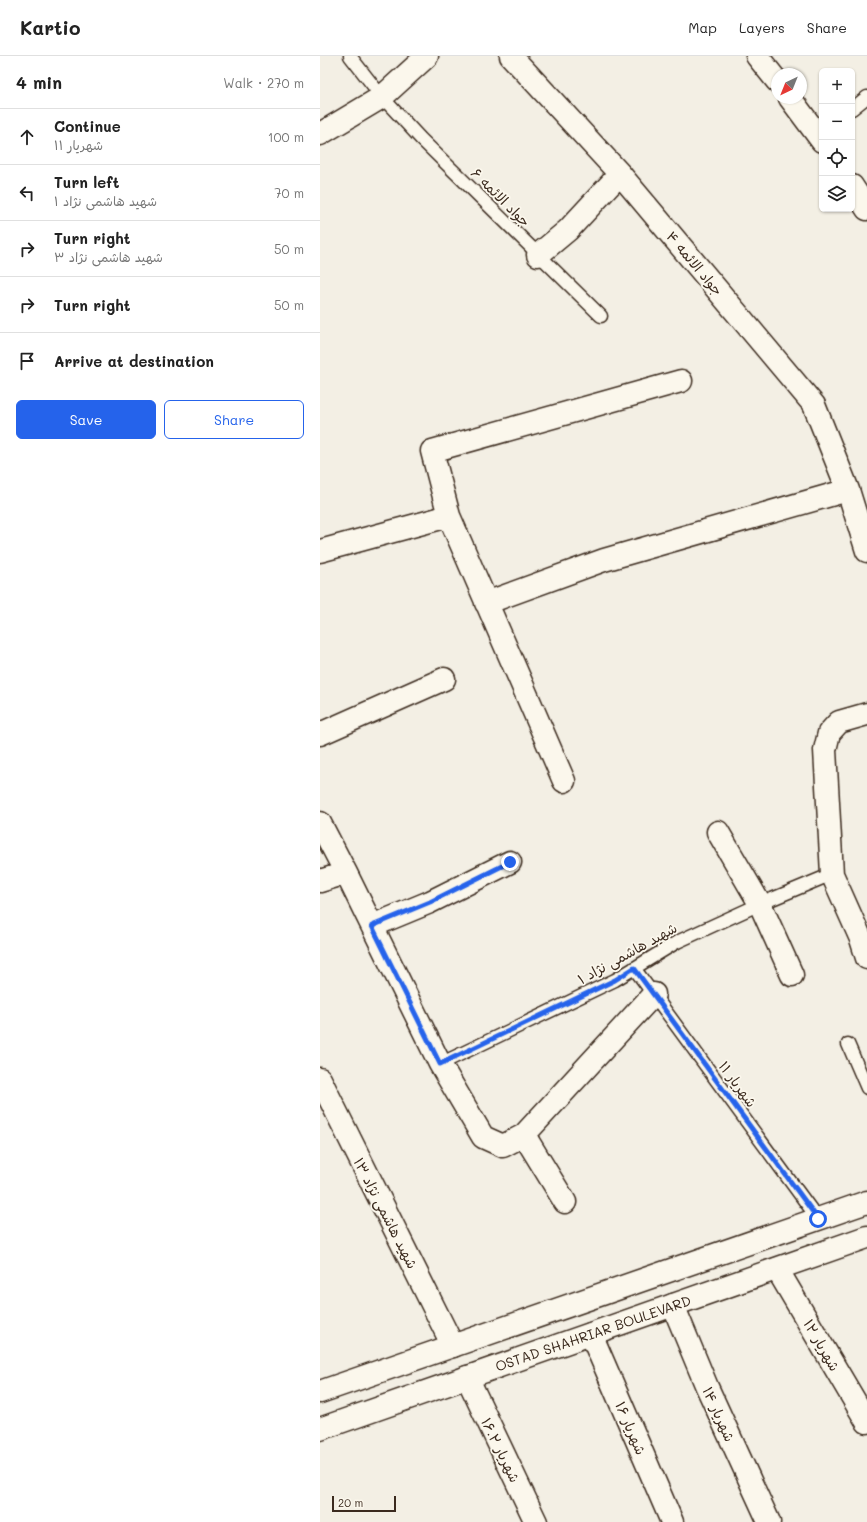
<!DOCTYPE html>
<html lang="en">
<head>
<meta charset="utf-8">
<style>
	body { margin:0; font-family:Mali,"Playpen Sans Arabic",sans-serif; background:#f2f2f2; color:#222 }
	.controls { position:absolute; right:12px; top:12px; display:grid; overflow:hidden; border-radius:6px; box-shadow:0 1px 3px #0004 }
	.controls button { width:36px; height:36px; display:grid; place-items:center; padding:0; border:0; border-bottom:1px solid #e0e0e0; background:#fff; color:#222; font:20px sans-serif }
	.compass { position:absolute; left:451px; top:12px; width:36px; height:36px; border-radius:50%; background:#fff; box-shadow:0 1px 3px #0004; rotate:223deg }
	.scale { position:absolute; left:12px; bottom:10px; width:64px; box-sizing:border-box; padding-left:4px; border:2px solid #3b2a1e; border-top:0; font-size:11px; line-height:14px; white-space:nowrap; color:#3b2a1e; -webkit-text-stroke:3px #fbf7ec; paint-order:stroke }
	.stop { position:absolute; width:12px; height:12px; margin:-9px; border:3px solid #2563eb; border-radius:50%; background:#fff }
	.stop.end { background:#2563eb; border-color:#fff; box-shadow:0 1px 4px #0008 }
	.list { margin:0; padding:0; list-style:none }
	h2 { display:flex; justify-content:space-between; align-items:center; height:52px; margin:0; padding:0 16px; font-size:17px }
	h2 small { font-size:13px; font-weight:400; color:#767676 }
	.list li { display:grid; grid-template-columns:26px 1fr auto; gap:12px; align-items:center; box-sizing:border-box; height:56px; padding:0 16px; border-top:1px solid #e0e0e0 }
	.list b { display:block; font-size:15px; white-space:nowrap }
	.list p { margin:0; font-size:13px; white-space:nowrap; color:#767676 }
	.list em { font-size:13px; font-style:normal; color:#767676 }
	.actions { display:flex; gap:8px; padding:12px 16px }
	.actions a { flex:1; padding:9px 0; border:1px solid #2563eb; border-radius:6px; text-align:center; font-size:14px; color:#2563eb }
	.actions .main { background:#2563eb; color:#fff }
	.icon { flex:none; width:22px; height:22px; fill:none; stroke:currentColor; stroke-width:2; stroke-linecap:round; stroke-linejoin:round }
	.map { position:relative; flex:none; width:547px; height:1466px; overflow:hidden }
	header { display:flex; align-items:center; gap:24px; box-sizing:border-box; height:56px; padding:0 20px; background:#fff; border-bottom:1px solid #e0e0e0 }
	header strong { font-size:19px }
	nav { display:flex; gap:22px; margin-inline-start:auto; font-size:14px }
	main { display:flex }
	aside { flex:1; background:#fff }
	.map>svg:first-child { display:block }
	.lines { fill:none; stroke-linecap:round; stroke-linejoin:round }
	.service-casing { stroke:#3b2a1e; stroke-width:15 }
	.minor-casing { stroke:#3b2a1e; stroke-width:25 }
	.tertiary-casing { stroke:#3b2a1e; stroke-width:25 }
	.secondary-casing { stroke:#3b2a1e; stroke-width:25 }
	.service { stroke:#fbf7ec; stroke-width:12 }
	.minor { stroke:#fbf7ec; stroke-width:22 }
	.tertiary { stroke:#fbf7ec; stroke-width:22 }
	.secondary { stroke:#fbf7ec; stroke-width:22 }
	.route { stroke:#2563eb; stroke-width:5 }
	.labels { text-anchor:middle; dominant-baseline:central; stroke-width:3.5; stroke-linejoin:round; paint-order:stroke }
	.street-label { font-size:14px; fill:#3b2a1e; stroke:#fbf7ec }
</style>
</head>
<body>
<header>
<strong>Kartio</strong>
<nav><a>Map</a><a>Layers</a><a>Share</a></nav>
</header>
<main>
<aside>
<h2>4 min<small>Walk · 270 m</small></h2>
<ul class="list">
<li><svg class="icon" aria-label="ahead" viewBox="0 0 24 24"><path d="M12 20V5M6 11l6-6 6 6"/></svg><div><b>Continue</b><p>شهریار ۱۱</p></div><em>100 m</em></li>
<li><svg class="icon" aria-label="left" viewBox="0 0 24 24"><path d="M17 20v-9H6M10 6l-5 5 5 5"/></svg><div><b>Turn left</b><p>شهید هاشمی نژاد ۱</p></div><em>70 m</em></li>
<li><svg class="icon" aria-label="right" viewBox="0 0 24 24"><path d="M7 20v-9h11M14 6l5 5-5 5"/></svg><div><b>Turn right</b><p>شهید هاشمی نژاد ۳</p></div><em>50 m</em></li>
<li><svg class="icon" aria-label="right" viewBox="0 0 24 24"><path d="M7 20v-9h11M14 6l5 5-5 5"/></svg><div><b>Turn right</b></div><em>50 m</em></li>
<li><svg class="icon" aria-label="arrive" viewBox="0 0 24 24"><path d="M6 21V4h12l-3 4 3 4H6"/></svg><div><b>Arrive at destination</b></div></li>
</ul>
<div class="actions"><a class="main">Save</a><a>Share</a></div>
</aside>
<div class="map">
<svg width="547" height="1466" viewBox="0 0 547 1466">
	<rect width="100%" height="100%" fill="#f3efe4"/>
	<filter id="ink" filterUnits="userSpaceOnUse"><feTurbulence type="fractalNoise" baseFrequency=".025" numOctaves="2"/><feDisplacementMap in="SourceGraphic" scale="8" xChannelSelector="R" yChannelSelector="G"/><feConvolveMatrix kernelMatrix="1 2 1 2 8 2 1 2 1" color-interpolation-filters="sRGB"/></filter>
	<g filter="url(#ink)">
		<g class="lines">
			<defs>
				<path id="service" d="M30 0 62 41 101 83 281 260
					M532 53 547 41
					M314 912 498 1163
					M528 988 547 1032
					M120 1008 295 924 357 886 440 848 512 818"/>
				<path id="minor" d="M191 0 300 118 494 349 528 434 547 495
					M437 0 457 25
					M470 42 502 85
					M532 130 547 153
					M218 199 248 174 300 118
					M0 495 129 460
					M166 547 284 504 528 434
					M547 658 519 666 509 677 505 694 512 818 541 883 547 902
					M0 678 124 623
					M244 725 129 460 112 395 361 325
					M0 767 26 817
					M398 776 440 848 472 919
					M0 825 26 817 120 1008 163 1081 183 1090 204 1079 334 938
					M52 870 110 846 190 806
					M0 1023 133 1290
					M204 1079 245 1146
					M457 1213 547 1366
					M353 1249 387 1331 449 1466
					M271 1278 352 1466
					M147 1321 216 1466"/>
				<path id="tertiary" d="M0 78 62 41 107 0"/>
				<path id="secondary" d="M0 1336 547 1146
					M0 1373 547 1181"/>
			</defs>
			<!-- service casing -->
			<use href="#service" class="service-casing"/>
			<!-- minor casing -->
			<use href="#minor" class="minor-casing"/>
			<!-- tertiary casing -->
			<use href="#tertiary" class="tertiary-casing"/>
			<!-- secondary casing -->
			<use href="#secondary" class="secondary-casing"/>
			<!-- service -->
			<use href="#service" class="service"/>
			<!-- minor -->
			<use href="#minor" class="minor"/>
			<!-- tertiary -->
			<use href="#tertiary" class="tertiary"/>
			<!-- secondary -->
			<use href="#secondary" class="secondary"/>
		</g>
	</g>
	<g class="lines" filter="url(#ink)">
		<!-- route -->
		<path class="route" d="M190 806 110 846 52 870 120 1008 295 924 314 912 498 1163"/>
	</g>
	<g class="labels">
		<!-- street labels -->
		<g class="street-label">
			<text transform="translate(181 141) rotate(45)">جواد الائمه ۶</text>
			<text transform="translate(375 207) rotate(50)">جواد الائمه ۴</text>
			<text transform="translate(307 897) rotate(-29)">شهید هاشمی نژاد ۱</text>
			<text transform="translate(418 1028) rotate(54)">شهریار ۱۱</text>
			<text transform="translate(66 1157) rotate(63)">شهید هاشمی نژاد ۱۳</text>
			<text transform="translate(273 1277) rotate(-19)">OSTAD SHAHRIAR BOULEVARD</text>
			<text transform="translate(502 1289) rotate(60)">شهریار ۱۲</text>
			<text transform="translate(399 1358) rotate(66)">شهریار ۱۴</text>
			<text transform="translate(311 1372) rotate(67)">شهریار ۱۶</text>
			<text transform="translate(181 1394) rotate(64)">شهریار ۱۶.۲</text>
		</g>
	</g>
</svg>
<div class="controls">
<button>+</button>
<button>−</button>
<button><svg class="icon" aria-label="locate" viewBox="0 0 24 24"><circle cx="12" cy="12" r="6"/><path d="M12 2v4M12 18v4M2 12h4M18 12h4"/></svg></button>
<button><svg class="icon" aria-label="layers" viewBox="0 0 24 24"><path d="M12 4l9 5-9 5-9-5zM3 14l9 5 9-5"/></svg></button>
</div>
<svg class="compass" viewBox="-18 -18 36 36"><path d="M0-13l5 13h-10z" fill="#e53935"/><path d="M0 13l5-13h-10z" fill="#767676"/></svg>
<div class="scale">20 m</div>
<div class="stop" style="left:498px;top:1163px"></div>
<div class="stop end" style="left:190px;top:806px"></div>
</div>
</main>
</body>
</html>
